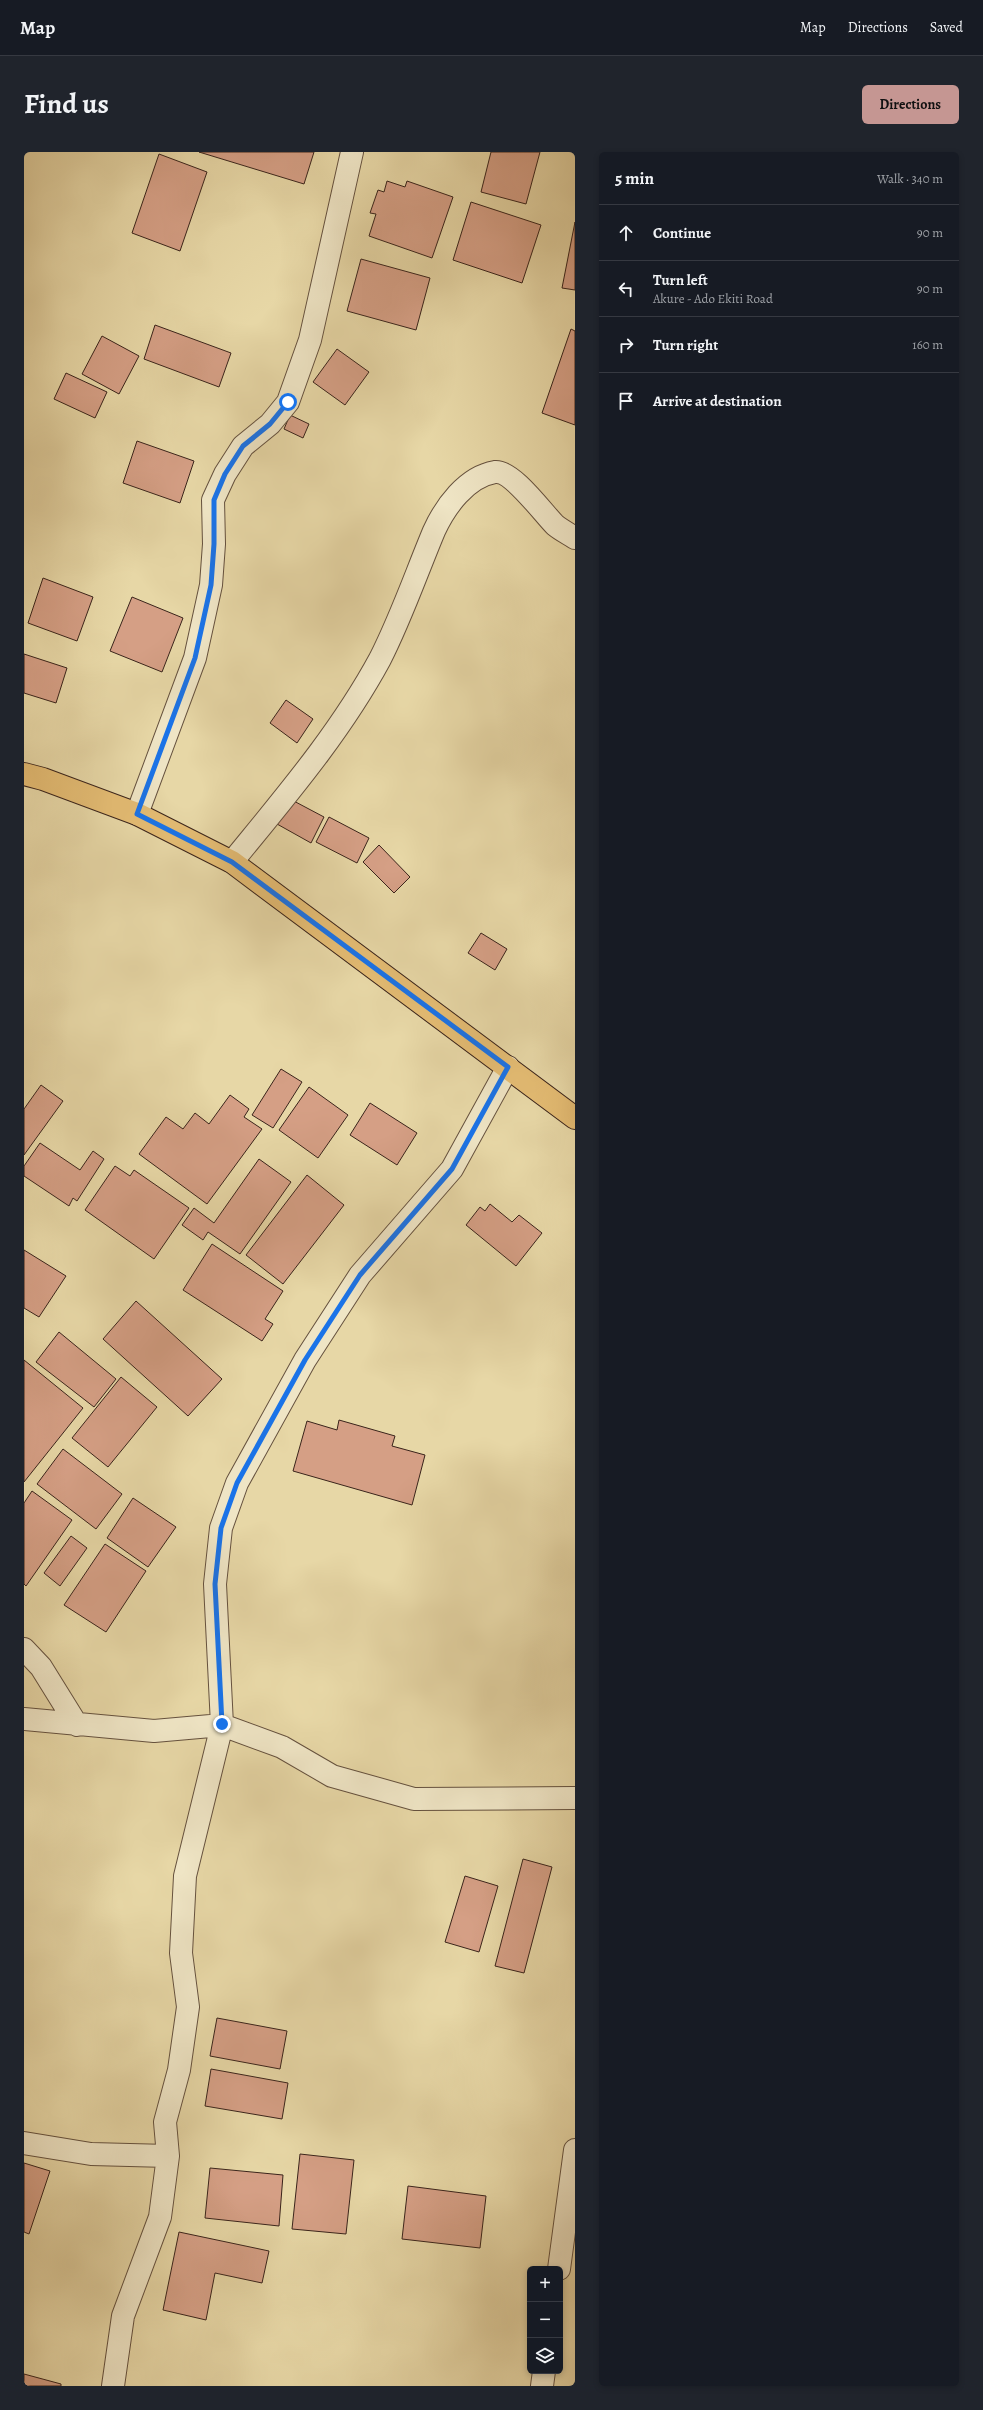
<!DOCTYPE html>
<html lang="en">
<head>
<meta charset="utf-8">
<style>
	body { margin:0; font-family:Alegreya,serif; background:#20242c; color:#f1f3f6 }
	.controls { position:absolute; right:12px; bottom:12px; display:grid; overflow:hidden; border-radius:6px; box-shadow:0 2px 6px #0003 }
	.controls button { width:36px; height:36px; display:grid; place-items:center; padding:0; border:0; border-bottom:1px solid #363941; background:#171b24; color:#f1f3f6; font:20px sans-serif }
	.stop { position:absolute; width:12px; height:12px; margin:-9px; border:3px solid #1a73e8; border-radius:50%; background:#fff }
	.stop.end { background:#1a73e8; border-color:#fff; box-shadow:0 1px 4px #0008 }
	.list { margin:0; padding:0; list-style:none }
	h2 { display:flex; justify-content:space-between; align-items:center; height:52px; margin:0; padding:0 16px; font-size:17px }
	h2 small { font-size:13px; font-weight:400; color:#9ea1a6 }
	.list li { display:grid; grid-template-columns:26px 1fr auto; gap:12px; align-items:center; box-sizing:border-box; height:56px; padding:0 16px; border-top:1px solid #363941 }
	.list b { display:block; font-size:15px; white-space:nowrap }
	.list p { margin:0; font-size:13px; white-space:nowrap; color:#9ea1a6 }
	.list em { font-size:13px; font-style:normal; color:#9ea1a6 }
	.icon { flex:none; width:22px; height:22px; fill:none; stroke:currentColor; stroke-width:2; stroke-linecap:round; stroke-linejoin:round }
	.map { position:relative; flex:none; width:551px; height:2234px; overflow:hidden; border-radius:6px }
	header { display:flex; align-items:center; gap:24px; box-sizing:border-box; height:56px; padding:0 20px; background:#171b24; border-bottom:1px solid #363941 }
	header strong { font-size:19px }
	nav { display:flex; gap:22px; margin-inline-start:auto; font-size:14px }
	.intro { display:flex; align-items:center; justify-content:space-between; box-sizing:border-box; height:96px; padding:0 24px }
	h1 { margin:0; font-size:28px }
	.button { padding:10px 18px; border-radius:6px; background:#c59692; color:#111; font-size:14px; font-weight:700 }
	main { display:flex; gap:24px; padding:0 24px }
	aside { flex:1; background:#171b24; border-radius:6px; box-shadow:0 2px 6px #0003 }
	.map>svg:first-child { display:block }
	.building { fill:#d59f85; stroke:#3a241b }
	.lines { fill:none; stroke-linecap:round; stroke-linejoin:round }
	.minor-casing { stroke:#65513e; stroke-width:24 }
	.primary-casing { stroke:#3a241b; stroke-width:24 }
	.minor { stroke:#efe5c5; stroke-width:22 }
	.primary { stroke:#e4bc73; stroke-width:22 }
	.route { stroke:#1a73e8; stroke-width:5 }
</style>
</head>
<body>
<header>
<strong>Map</strong>
<nav><a>Map</a><a>Directions</a><a>Saved</a></nav>
</header>
<div class="intro"><h1>Find us</h1><a class="button">Directions</a></div>
<main>
<div class="map">
<svg width="551" height="2234" viewBox="0 0 551 2234">
	<rect width="100%" height="100%" fill="#e7d7a6"/>
	<filter id="stains"><feTurbulence type="fractalNoise" baseFrequency=".005" numOctaves="4"/><feColorMatrix values="0 0 0 0 .2 0 0 0 0 .09 0 0 0 0 .02 0 0 0 .5 -.17"/></filter>
	<radialGradient id="worn" r=".72"><stop offset=".6" stop-color="#630" stop-opacity="0"/><stop offset="1" stop-color="#630" stop-opacity=".3"/></radialGradient>
	<!-- building -->
	<path class="building" d="M175 0H290L280 32Z
		M467 0H516L502 52 457 40Z
		M135 2 183 20 156 99 108 81Z
		M363 29 381 35 383 29 429 45 408 106 345 84 352 62 346 61 354 38 360 40Z
		M447 50 517 73 498 131 429 108Z
		M551 70V138L538 136Z
		M337 107 406 126 392 178 323 159Z
		M131 173 207 201 195 235 120 207Z
		M547 177 551 179V273L518 261Z
		M78 184 115 204 95 242 58 222Z
		M313 197 345 220 321 253 289 230Z
		M42 221 83 240 71 266 30 247Z
		M266 263 285 272 279 286 260 277Z
		M113 289 170 309 156 351 99 331Z
		M19 426 69 445 53 489 4 471Z
		M108 445 159 466 138 520 86 499Z
		M0 502 43 516 32 551 0 541Z
		M262 548 289 567 273 591 246 571Z
		M266 647 300 665 287 691 253 672Z
		M305 665 345 686 333 711 292 690Z
		M355 693 386 725 370 741 339 710Z
		M457 781 483 797 471 818 444 801Z
		M257 917 278 930 249 976 228 963Z
		M17 933 39 949 0 1003V957Z
		M285 935 324 963 294 1006 255 978Z
		M206 943 225 957 220 965 238 977 183 1052 115 1002 142 965 159 977 171 961 185 972Z
		M346 951 393 981 373 1013 326 983Z
		M16 991 56 1018 69 999 80 1007 53 1049 49 1046 45 1054 0 1024V1014Z
		M235 1007 267 1030 216 1102 184 1080 179 1088 158 1073 170 1056 190 1071Z
		M91 1014 106 1024 110 1018 165 1056 130 1107 61 1058Z
		M283 1023 320 1053 259 1132 222 1103Z
		M466 1052 488 1070 495 1063 518 1081 492 1114 442 1073 456 1055 461 1059Z
		M188 1092 259 1139 241 1167 249 1172 238 1189 159 1138Z
		M0 1098 42 1124 15 1165 0 1156Z
		M112 1149 198 1227 164 1264 79 1187Z
		M35 1180 92 1227 70 1255 12 1210Z
		M0 1208 59 1256 0 1330Z
		M97 1225 133 1255 84 1315 48 1286Z
		M315 1268 371 1284 368 1294 401 1303 388 1353 269 1319 283 1269 313 1278Z
		M39 1297 98 1342 72 1377 13 1332Z
		M8 1339 48 1368 2 1434 0 1432V1351Z
		M109 1346 152 1375 124 1415 83 1386Z
		M47 1384 63 1396 36 1434 20 1421Z
		M81 1392 122 1419 82 1480 40 1453Z
		M499 1707 528 1715 500 1821 471 1814Z
		M441 1724 474 1734 455 1800 421 1790Z
		M193 1866 263 1879 256 1917 186 1904Z
		M187 1917 264 1931 258 1967 181 1954Z
		M276 2002 330 2008 322 2082 268 2077Z
		M0 2011 26 2019 5 2082 0 2080Z
		M186 2016 259 2023 255 2074 181 2066Z
		M384 2034 462 2044 456 2096 378 2087Z
		M155 2080 245 2099 238 2131 191 2121 182 2168 139 2158Z
		M0 2222 37 2232V2234H0Z"/>
	<g class="lines">
		<defs>
			<path id="minor" d="M113 662 171 506 187 433 190 392 189 348 201 322 219 294 246 272 264 250 286 188 328 0
				M208 710C261 645 316 581 356 507 377 466 392 422 410 379 421 355 442 325 471 320 488 318 519 361 531 373 537 378 545 382 551 386
				M0 1497 17 1515 53 1573
				M0 1567 130 1579 198 1573 258 1595 308 1624 390 1647 551 1646
				M0 1991 67 2002 144 2004
				M535 2117 551 1998
				M89 2234 99 2164 136 2065 144 2004 141 1970 155 1918 164 1855 157 1801 161 1724 198 1573 191 1432 197 1376 213 1331 281 1208 336 1123 428 1017 484 915
				M518 2234 520 2219"/>
			<path id="primary" d="M0 622 19 627 113 662 208 710 551 966"/>
		</defs>
		<!-- minor casing -->
		<use href="#minor" class="minor-casing"/>
		<!-- primary casing -->
		<use href="#primary" class="primary-casing"/>
		<!-- minor -->
		<use href="#minor" class="minor"/>
		<!-- primary -->
		<use href="#primary" class="primary"/>
	</g>
	<g class="lines">
		<!-- route -->
		<path class="route" d="M198 1572 191 1432 197 1376 213 1331 281 1208 336 1123 428 1017 484 915 208 710 113 662 171 506 187 433 190 392V348L201 322 219 294 246 272 264 250"/>
	</g>
	<rect width="100%" height="100%" filter="url(#stains)"/>
	<rect width="100%" height="100%" fill="url(#worn)"/>
</svg>
<div class="controls">
<button>+</button>
<button>−</button>
<button><svg class="icon" aria-label="layers" viewBox="0 0 24 24"><path d="M12 4l9 5-9 5-9-5zM3 14l9 5 9-5"/></svg></button>
</div>
<div class="stop" style="left:264px;top:250px"></div>
<div class="stop end" style="left:198px;top:1572px"></div>
</div>
<aside>
<h2>5 min<small>Walk · 340 m</small></h2>
<ul class="list">
<li><svg class="icon" aria-label="ahead" viewBox="0 0 24 24"><path d="M12 20V5M6 11l6-6 6 6"/></svg><div><b>Continue</b></div><em>90 m</em></li>
<li><svg class="icon" aria-label="left" viewBox="0 0 24 24"><path d="M17 20v-9H6M10 6l-5 5 5 5"/></svg><div><b>Turn left</b><p>Akure - Ado Ekiti Road</p></div><em>90 m</em></li>
<li><svg class="icon" aria-label="right" viewBox="0 0 24 24"><path d="M7 20v-9h11M14 6l5 5-5 5"/></svg><div><b>Turn right</b></div><em>160 m</em></li>
<li><svg class="icon" aria-label="arrive" viewBox="0 0 24 24"><path d="M6 21V4h12l-3 4 3 4H6"/></svg><div><b>Arrive at destination</b></div></li>
</ul>
</aside>
</main>
</body>
</html>
